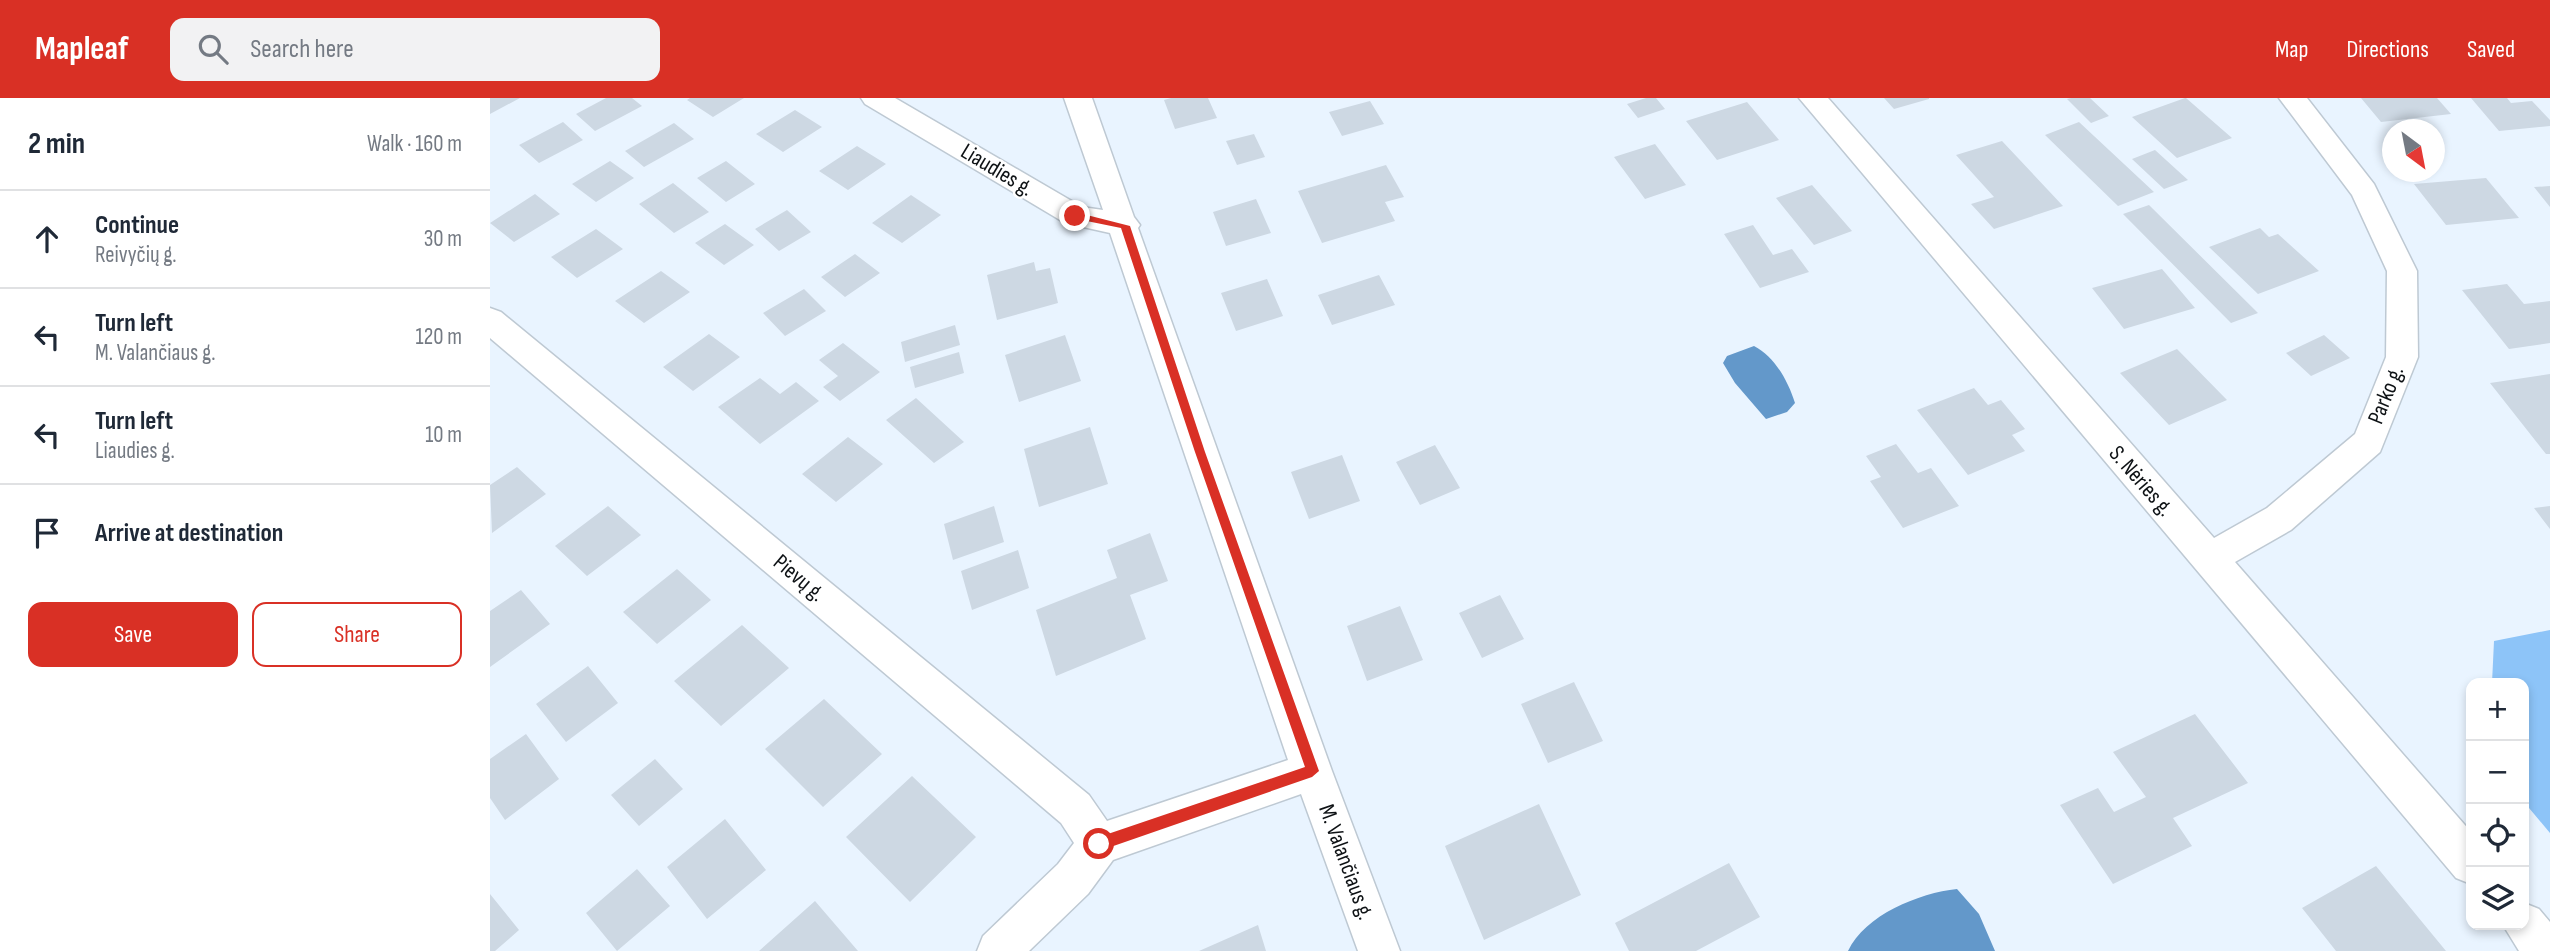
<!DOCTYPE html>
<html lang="en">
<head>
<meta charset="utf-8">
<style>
	body { margin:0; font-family:"Sofia Sans Condensed",sans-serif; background:#f2f2f3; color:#1f2937 }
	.controls { position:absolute; right:21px; bottom:21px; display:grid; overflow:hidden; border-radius:14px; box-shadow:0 4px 10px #0003 }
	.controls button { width:63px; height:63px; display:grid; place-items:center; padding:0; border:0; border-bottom:2px solid #e0e1e3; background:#fff; color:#1f2937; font:35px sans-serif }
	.compass { position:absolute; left:1892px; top:21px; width:63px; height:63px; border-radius:50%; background:#fff; box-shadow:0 4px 10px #0003; rotate:148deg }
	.stop { position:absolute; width:21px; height:21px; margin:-16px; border:5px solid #d93025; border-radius:50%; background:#fff }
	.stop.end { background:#d93025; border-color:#fff; box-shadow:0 2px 7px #0008 }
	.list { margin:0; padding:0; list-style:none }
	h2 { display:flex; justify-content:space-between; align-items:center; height:91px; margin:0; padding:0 28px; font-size:30px }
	h2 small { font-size:23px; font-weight:400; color:#747a83 }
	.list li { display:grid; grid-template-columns:46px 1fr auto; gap:21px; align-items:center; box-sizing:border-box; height:98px; padding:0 28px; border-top:2px solid #e0e1e3 }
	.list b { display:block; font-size:26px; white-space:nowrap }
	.list p { margin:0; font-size:23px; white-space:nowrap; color:#747a83 }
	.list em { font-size:23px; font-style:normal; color:#747a83 }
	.actions { display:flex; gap:14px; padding:21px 28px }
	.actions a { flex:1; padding:16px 0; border:2px solid #d93025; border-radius:14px; text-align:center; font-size:24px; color:#d93025 }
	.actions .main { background:#d93025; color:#fff }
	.icon { flex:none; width:38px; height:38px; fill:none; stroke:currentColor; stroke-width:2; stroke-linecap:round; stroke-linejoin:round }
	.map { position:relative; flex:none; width:2060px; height:853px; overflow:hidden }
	header { display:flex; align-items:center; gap:42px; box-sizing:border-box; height:98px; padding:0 35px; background:#d93025; color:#fff }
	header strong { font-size:33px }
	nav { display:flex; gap:38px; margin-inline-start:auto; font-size:24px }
	.search { width:490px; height:63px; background:#f2f2f3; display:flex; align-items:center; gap:18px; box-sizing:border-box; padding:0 24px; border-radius:14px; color:#747a83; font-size:26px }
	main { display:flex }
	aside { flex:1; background:#fff }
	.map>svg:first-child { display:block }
	.forest { fill:#8dc4f8 }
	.water { fill:#6398ca }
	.building { fill:#cdd8e3 }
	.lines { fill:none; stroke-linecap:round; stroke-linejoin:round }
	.minor-casing { stroke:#bec9d3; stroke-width:3 }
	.minor { fill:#fff; fill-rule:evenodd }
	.route { fill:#d93025 }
	.labels { text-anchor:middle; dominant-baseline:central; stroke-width:5; stroke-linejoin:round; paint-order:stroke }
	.street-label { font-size:23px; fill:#0e1215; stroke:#fff }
</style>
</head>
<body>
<header>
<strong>Mapleaf</strong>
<div class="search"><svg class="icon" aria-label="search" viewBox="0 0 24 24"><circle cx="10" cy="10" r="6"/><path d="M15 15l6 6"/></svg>Search here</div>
<nav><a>Map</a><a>Directions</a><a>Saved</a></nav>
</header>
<main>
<aside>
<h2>2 min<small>Walk · 160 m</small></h2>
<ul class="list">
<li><svg class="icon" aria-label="ahead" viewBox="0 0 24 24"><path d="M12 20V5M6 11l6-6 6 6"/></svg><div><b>Continue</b><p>Reivyčių g.</p></div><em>30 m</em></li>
<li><svg class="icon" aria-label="left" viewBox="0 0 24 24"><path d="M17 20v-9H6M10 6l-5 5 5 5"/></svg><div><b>Turn left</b><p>M. Valančiaus g.</p></div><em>120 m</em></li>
<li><svg class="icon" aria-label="left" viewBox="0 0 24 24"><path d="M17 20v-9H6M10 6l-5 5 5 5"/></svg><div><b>Turn left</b><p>Liaudies g.</p></div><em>10 m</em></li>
<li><svg class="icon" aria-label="arrive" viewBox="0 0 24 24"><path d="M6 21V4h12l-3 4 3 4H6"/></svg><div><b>Arrive at destination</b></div></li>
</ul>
<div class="actions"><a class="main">Save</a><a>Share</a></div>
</aside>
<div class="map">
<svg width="2060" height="853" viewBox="0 0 2060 853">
	<rect width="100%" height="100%" fill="#e9f4ff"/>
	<!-- forest -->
	<path class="forest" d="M2060 532V735L2034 704V585H2002L2004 543Z"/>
	<!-- water -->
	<path class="water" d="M1264 248C1285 259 1298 283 1305 305L1297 314 1276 321 1245 285 1233 265 1237 258Z
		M1467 791 1489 816 1505 853H1358C1375 817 1429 795 1467 791Z"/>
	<!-- building -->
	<path class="building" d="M0 0H30L0 16Z
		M116 0H142L152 8 105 33 86 16Z
		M200 0H254L223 19 197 2Z
		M681 0H718L727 20 685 31 674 2Z
		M1156 0H1166L1175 11 1148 20 1137 6Z
		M1394 0H1439V1L1404 11Z
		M1581 0H1600L1619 18 1601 25 1577 1Z
		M1695 0H1696L1742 40 1687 60 1642 19Z
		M1871 0H1947L1961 16 1891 24Z
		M1981 0H2017L2021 5 2042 3 2060 22V28L2009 33Z
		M880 3 894 26 852 38 839 14Z
		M1257 4 1289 42 1227 62 1196 23Z
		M305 12 332 29 293 54 266 36Z
		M73 24 93 42 49 65 29 47Z
		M1589 24 1664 94 1628 108 1555 37Z
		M184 25 204 41 154 69 135 53Z
		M764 36 775 59 747 67 736 43Z
		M1512 43 1573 108 1504 131 1481 106 1504 99 1466 57Z
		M1165 46 1196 87 1155 101 1124 59Z
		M367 48 396 66 358 92 329 73Z
		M1665 52 1698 82 1674 91 1642 61Z
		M120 63 144 80 106 104 82 86Z
		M236 63 265 86 236 104 207 80Z
		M896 67 914 99 895 104 905 123 832 145 808 93Z
		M1996 80 2029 120 1956 127 1924 86Z
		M183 85 219 114 184 135 149 106Z
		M1322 87 1362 133 1324 147 1286 100Z
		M2060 88V109L2044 89Z
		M45 96 70 116 24 144 0 125Z
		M421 97 451 117 412 145 382 125Z
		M766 101 781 135 736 148 723 114Z
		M1659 107 1768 215 1741 225 1633 116Z
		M297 112 321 134 289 153 265 131Z
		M235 126 264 147 234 167 205 145Z
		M1263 127 1283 157 1302 151 1319 174 1270 190 1234 136Z
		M1770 130 1779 139 1788 136 1829 173 1768 196 1719 149Z
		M106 131 133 151 87 180 61 159Z
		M365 156 390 175 355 199 331 179Z
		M544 164 546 173 560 170 568 205 507 222 497 177Z
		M1672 171 1705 210 1634 231 1602 190Z
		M171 173 200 194 154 225 125 203Z
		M889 177 905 207 842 227 828 197Z
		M777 181 793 218 746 233 731 195Z
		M2017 186 2034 206 2060 203V245L2019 251 1972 192Z
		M314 191 336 213 295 238 273 215Z
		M465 227 470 247 415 264 411 244Z
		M219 236 250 259 203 293 173 269Z
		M575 237 591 283 529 304 515 257Z
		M1834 237 1860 260 1821 278 1796 255Z
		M353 245 390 274 350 303 333 289 348 278 329 262Z
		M1687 251 1737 302 1679 327 1630 275Z
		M469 254 474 275 425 290 420 269Z
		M2060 276V356H2056L2000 285Z
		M270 280 290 296 306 284 329 303 270 346 228 309Z
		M1484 290 1498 307 1511 302 1535 331 1522 337 1535 353 1478 377 1427 312Z
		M426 300 474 344 444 365 396 322Z
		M600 329 618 386 549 409 534 351Z
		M358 339 393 366 346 404 312 376Z
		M1406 346 1428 375 1441 370 1469 408 1413 430 1380 383 1391 379 1376 358Z
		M945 347 970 390 930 407 906 364Z
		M852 357 870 403 819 421 801 374Z
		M27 369 56 396 2 435 0 387Z
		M118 408 151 437 97 478 65 448Z
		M504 408 514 444 463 462 454 426Z
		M2060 408V431L2044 410Z
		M660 435 678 483 640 497 656 541 566 578 546 512 627 480 617 452Z
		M528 452 539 490 482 512 471 473Z
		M187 471 221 502 167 546 133 514Z
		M31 492 60 526 0 569V513Z
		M1010 497 1034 541 992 560 969 515Z
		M910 508 933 562 877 583 857 528Z
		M252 527 299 570 231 628 184 583Z
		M98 568 128 605 76 644 46 606Z
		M1084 584 1113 643 1058 665 1031 606Z
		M334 601 392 656 333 709 275 651Z
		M1705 616 1758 685 1683 720 1702 748 1623 786 1570 707 1608 690 1624 714 1656 699 1623 654Z
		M36 636 69 681 15 722 0 700V661Z
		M165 661 193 691 149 728 121 697Z
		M422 678 486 739 420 804 356 739Z
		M1049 706 1091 797 994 842 955 748Z
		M235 721 276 772 217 821 177 769Z
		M1239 765 1270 819 1206 853H1139L1125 825Z
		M1886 768 1956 853H1846L1812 810Z
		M147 771 180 808 127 853 96 815Z
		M0 796 29 832 5 853H0Z
		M325 803 368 853H269Z
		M768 827 776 853H709Z"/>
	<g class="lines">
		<defs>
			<path id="minor" d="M371 0H405L592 109 613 112 574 0H602L644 119 650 127 648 130 842 673 910 853H868L811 696 623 762 598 796 539 853H487L493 838 568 766 584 745 571 725 0 240V210L11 214 599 697 617 723 798 662 620 135 575 125 375 6Z
				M1309 0H1338L1724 440 1777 410 1865 336 1896 259 1897 173 1862 97 1789 0H1817L1884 86 1927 173 1928 259 1890 354 1801 432 1745 464 1981 734V786L1966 780Z
				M2034 805 2049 811 2060 824V853H2029L2013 827H2034Z"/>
		</defs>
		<!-- minor casing -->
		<use href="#minor" class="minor-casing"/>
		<!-- minor -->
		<use href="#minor" class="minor"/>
	</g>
	<!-- route -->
	<path class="route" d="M585 114 640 128 715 354 829 673 822 679 609 753 602 746 609 739 815 669 705 354 631 130 582 120Z"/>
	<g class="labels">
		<!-- street labels -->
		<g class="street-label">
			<text transform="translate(507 72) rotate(31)">Liaudies g.</text>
			<text transform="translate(1896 297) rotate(-68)">Parko g.</text>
			<text transform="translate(1651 383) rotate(49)">S. Nėries g.</text>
			<text transform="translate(309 480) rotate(40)">Pievų g.</text>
			<text transform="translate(856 764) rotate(70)">M. Valančiaus g.</text>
		</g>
	</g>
</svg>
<div class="controls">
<button>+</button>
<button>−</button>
<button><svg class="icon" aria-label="locate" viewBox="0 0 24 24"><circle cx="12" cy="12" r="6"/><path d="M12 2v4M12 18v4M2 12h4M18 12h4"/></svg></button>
<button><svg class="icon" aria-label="layers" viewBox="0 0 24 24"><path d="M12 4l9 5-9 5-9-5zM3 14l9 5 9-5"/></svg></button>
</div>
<svg class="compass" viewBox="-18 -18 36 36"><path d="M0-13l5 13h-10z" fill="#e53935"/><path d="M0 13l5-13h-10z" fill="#747a83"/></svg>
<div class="stop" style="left:609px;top:746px"></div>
<div class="stop end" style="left:585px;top:118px"></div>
</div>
</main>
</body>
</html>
